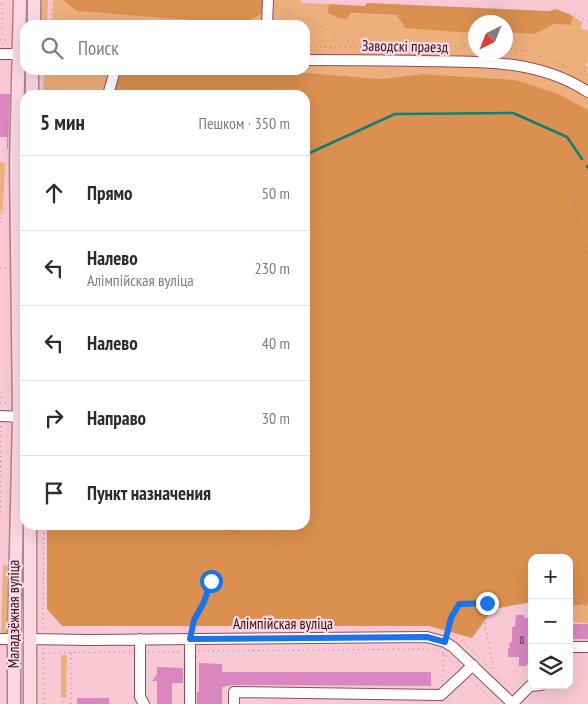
<!DOCTYPE html>
<html lang="ru">
<head>
<meta charset="utf-8">
<style>
	body { margin:0; font-family:"PT Sans Narrow",sans-serif; background:#f2f2f3; color:#2b2b33 }
	.controls { position:absolute; right:15px; bottom:15px; display:grid; overflow:hidden; border-radius:10px; box-shadow:0 5px 20px #0002 }
	.controls button { width:45px; height:45px; display:grid; place-items:center; padding:0; border:0; border-bottom:1px solid #e1e1e2; background:#fff; color:#2b2b33; font:25px sans-serif }
	.compass { position:absolute; left:468px; top:15px; width:45px; height:45px; border-radius:50%; background:#fff; box-shadow:0 5px 20px #0002; rotate:223deg }
	.stop { position:absolute; width:15px; height:15px; margin:-11px; border:4px solid #1a73e8; border-radius:50%; background:#fff }
	.stop.end { background:#1a73e8; border-color:#fff; box-shadow:0 1px 5px #0008 }
	.list { margin:0; padding:0; list-style:none }
	h2 { display:flex; justify-content:space-between; align-items:center; height:65px; margin:0; padding:0 20px; font-size:21px }
	h2 small { font-size:16px; font-weight:400; color:#7c7c81 }
	.list li { display:grid; grid-template-columns:32px 1fr auto; gap:15px; align-items:center; box-sizing:border-box; height:75px; padding:0 20px; border-top:1px solid #e1e1e2 }
	.list b { display:block; font-size:19px; white-space:nowrap }
	.list p { margin:0; font-size:16px; white-space:nowrap; color:#7c7c81 }
	.list em { font-size:16px; font-style:normal; color:#7c7c81 }
	.icon { flex:none; width:28px; height:28px; fill:none; stroke:currentColor; stroke-width:2; stroke-linecap:round; stroke-linejoin:round }
	.map { position:relative; flex:none; width:588px; height:704px; overflow:hidden }
	.search { position:absolute; background:#fff; box-shadow:0 5px 20px #0002; left:20px; top:20px; width:290px; height:55px; display:flex; align-items:center; gap:12px; box-sizing:border-box; padding:0 18px; border-radius:15px; color:#7c7c81; font-size:19px }
	.panel { position:absolute; background:#fff; box-shadow:0 5px 20px #0002; left:20px; top:90px; width:290px; height:440px; border-radius:15px }
	.map>svg:first-child { display:block }
	.green { fill:#edaf7b }
	.forest { fill:#db904f }
	.lines { fill:none; stroke-linecap:round; stroke-linejoin:round }
	.stream { stroke:#118074; stroke-width:2.5 }
	.building { fill:#da87bf }
	.minor-casing { stroke:#8f4961; stroke-width:12 }
	.major-casing { stroke:#b1818f; stroke-width:15 }
	.path { stroke:#a57d88; stroke-width:1; stroke-dasharray:1 4; stroke-linecap:butt }
	.minor { stroke:#fff; stroke-width:10 }
	.major { stroke:#fbd8e2; stroke-width:12 }
	.route { stroke:#1a73e8; stroke-width:6 }
	.labels { text-anchor:middle; dominant-baseline:central; stroke-width:4.5; stroke-linejoin:round; paint-order:stroke }
	.number-label { font-size:12px; fill:#582d42 }
	.street-label { font-size:15px; fill:#2c0f19; stroke:#fcdae3 }
</style>
</head>
<body>
<div class="map">
<svg width="588" height="704" viewBox="0 0 588 704">
	<rect width="100%" height="100%" fill="#f9c8d5"/>
	<!-- green -->
	<path class="green" d="M40 0H48L47 25H39Z
		M53 0H62L77 11 263 13 262 25H52Z
		M272 0H301V3L329 4V13L397 15 458 32H475L476 52H506V32L535 34 554 24 571 25 573 16 582 22 581 28 588 31V62L585 65 588 68V86L541 65 498 57 305 55V25H271Z
		M305 64C343 65 381 65 419 65 478 66 537 62 588 97V110L559 94 516 80 423 74 380 79 297 72 118 76 120 70H305Z
		M46 70H112L105 95H90L89 94 43 93 44 72Z
		M0 162 5 163 3 207 0 216Z
		M3 564 10 568 9 634 1 636Z
		M588 604V623L569 622V606Z
		M61 655H67L66 698H61Z"/>
	<!-- forest -->
	<path class="forest" d="M62 0H263V13L242 24 77 11Z
		M367 3 549 11 556 9 573 16 571 25 554 24 535 34 506 32V22H476L475 32H458L405 28 397 15 351 13 347 19 339 18 328 13 329 4 365 6Z
		M133 71 297 72 380 79 423 74 516 80 559 94 588 110V604L569 606V558H532V602L493 609 472 638 429 626H62L47 609V525H305V95H113L118 76Z"/>
	<g class="lines">
		<!-- stream -->
		<path class="stream" d="M305 155 395 114 513 113 567 137 582 159
			M587 166 588 168"/>
	</g>
	<!-- building -->
	<path class="building" d="M0 94H10L8 149H7V137H0Z
		M516 615H524V618H530L532 620 530 656 532 664H527L526 666H519V657H508V648H510L509 644 512 641V627H515Z
		M569 624H588V639H569Z
		M199 663 222 664V672H431V686L234 685 222 687V704H197V692H199Z
		M157 667 183 668V683H172V704H157V681H152L157 674Z
		M77 698H109V704H77Z"/>
	<g class="lines">
		<defs>
			<path id="minor" d="M267 25 268 0
				M0 54H25
				M305 60C343 60 381 60 419 61 478 62 537 58 588 92
				M108 95 115 70
				M0 416 25 417
				M0 639H14
				M29 639 88 640 427 637 445 642 453 647 513 704
				M140 639V697L144 704
				M569 647H588
				M190 704V639
				M234 704V692L441 695 473 665
				M512 704 530 686 541 685"/>
			<path id="major" d="M34 25V0
				M32 95V70
				M14 704V639L19 416 16 163 20 0
				M30 704V525"/>
		</defs>
		<!-- minor casing -->
		<use href="#minor" class="minor-casing"/>
		<!-- major casing -->
		<use href="#major" class="major-casing"/>
		<!-- path -->
		<path class="path" d="M101 0 103 25
			M276 6 286 14 310 21 358 45
			M394 7 550 13C564 12 577 12 588 22
			M51 25V0
			M0 40H9
			M2 44V0
			M305 47 476 46
			M506 48 528 51 588 76
			M584 72 588 67
			M392 112 393 117
			M588 157 572 179C575 205 578 232 588 256
			M0 223 6 203
			M305 229 335 222 363 208 384 193 402 187 434 192 468 188 521 174 572 179
			M0 268 8 269
			M0 392V407
			M0 403H8
			M0 522 1 426
			M506 524C508 559 508 568 532 596
			M219 525 223 529 264 540 346 579 396 587 459 604 487 603 507 597 532 602
			M487 603 485 625 494 671
			M569 604 588 605
			M43 629 44 525
			M192 631 194 620 204 602 211 581 222 558 227 544 224 530
			M448 633 461 640 514 691
			M447 634 451 618 494 539 506 523 517 503 528 489 536 482 588 469
			M43 648 44 704
			M198 651 433 649 444 654 458 667
			M148 652H182
			M44 653 132 652
			M71 653V704
			M470 678 496 704
			M442 681 444 655
			M62 702H65"/>
		<!-- minor -->
		<use href="#minor" class="minor"/>
		<!-- major -->
		<use href="#major" class="major"/>
	</g>
	<g class="lines">
		<!-- route -->
		<path class="route" d="M211 581 204 602 194 620 190 639 427 637 445 642 451 618 459 604 487 603"/>
	</g>
	<g class="labels">
		<!-- number labels -->
		<g class="number-label">
			<text x="522" y="639">8</text>
		</g>
		<!-- street labels -->
		<g class="street-label">
			<text transform="translate(405 46) rotate(1)">Заводскі праезд</text>
			<text transform="translate(13 614) rotate(-90)">Маладзёжная вуліца</text>
			<text x="283" y="623">Алімпійская вуліца</text>
		</g>
	</g>
</svg>
<div class="controls">
<button>+</button>
<button>−</button>
<button><svg class="icon" aria-label="layers" viewBox="0 0 24 24"><path d="M12 4l9 5-9 5-9-5zM3 14l9 5 9-5"/></svg></button>
</div>
<svg class="compass" viewBox="-18 -18 36 36"><path d="M0-13l5 13h-10z" fill="#e53935"/><path d="M0 13l5-13h-10z" fill="#7c7c81"/></svg>
<div class="stop" style="left:211px;top:581px"></div>
<div class="stop end" style="left:487px;top:603px"></div>
<div class="search"><svg class="icon" aria-label="search" viewBox="0 0 24 24"><circle cx="10" cy="10" r="6"/><path d="M15 15l6 6"/></svg>Поиск</div>
<section class="panel">
<h2>5 мин<small>Пешком · 350 m</small></h2>
<ul class="list">
<li><svg class="icon" aria-label="ahead" viewBox="0 0 24 24"><path d="M12 20V5M6 11l6-6 6 6"/></svg><div><b>Прямо</b></div><em>50 m</em></li>
<li><svg class="icon" aria-label="left" viewBox="0 0 24 24"><path d="M17 20v-9H6M10 6l-5 5 5 5"/></svg><div><b>Налево</b><p>Алімпійская вуліца</p></div><em>230 m</em></li>
<li><svg class="icon" aria-label="left" viewBox="0 0 24 24"><path d="M17 20v-9H6M10 6l-5 5 5 5"/></svg><div><b>Налево</b></div><em>40 m</em></li>
<li><svg class="icon" aria-label="right" viewBox="0 0 24 24"><path d="M7 20v-9h11M14 6l5 5-5 5"/></svg><div><b>Направо</b></div><em>30 m</em></li>
<li><svg class="icon" aria-label="arrive" viewBox="0 0 24 24"><path d="M6 21V4h12l-3 4 3 4H6"/></svg><div><b>Пункт назначения</b></div></li>
</ul>
</section>
</div>
</body>
</html>
